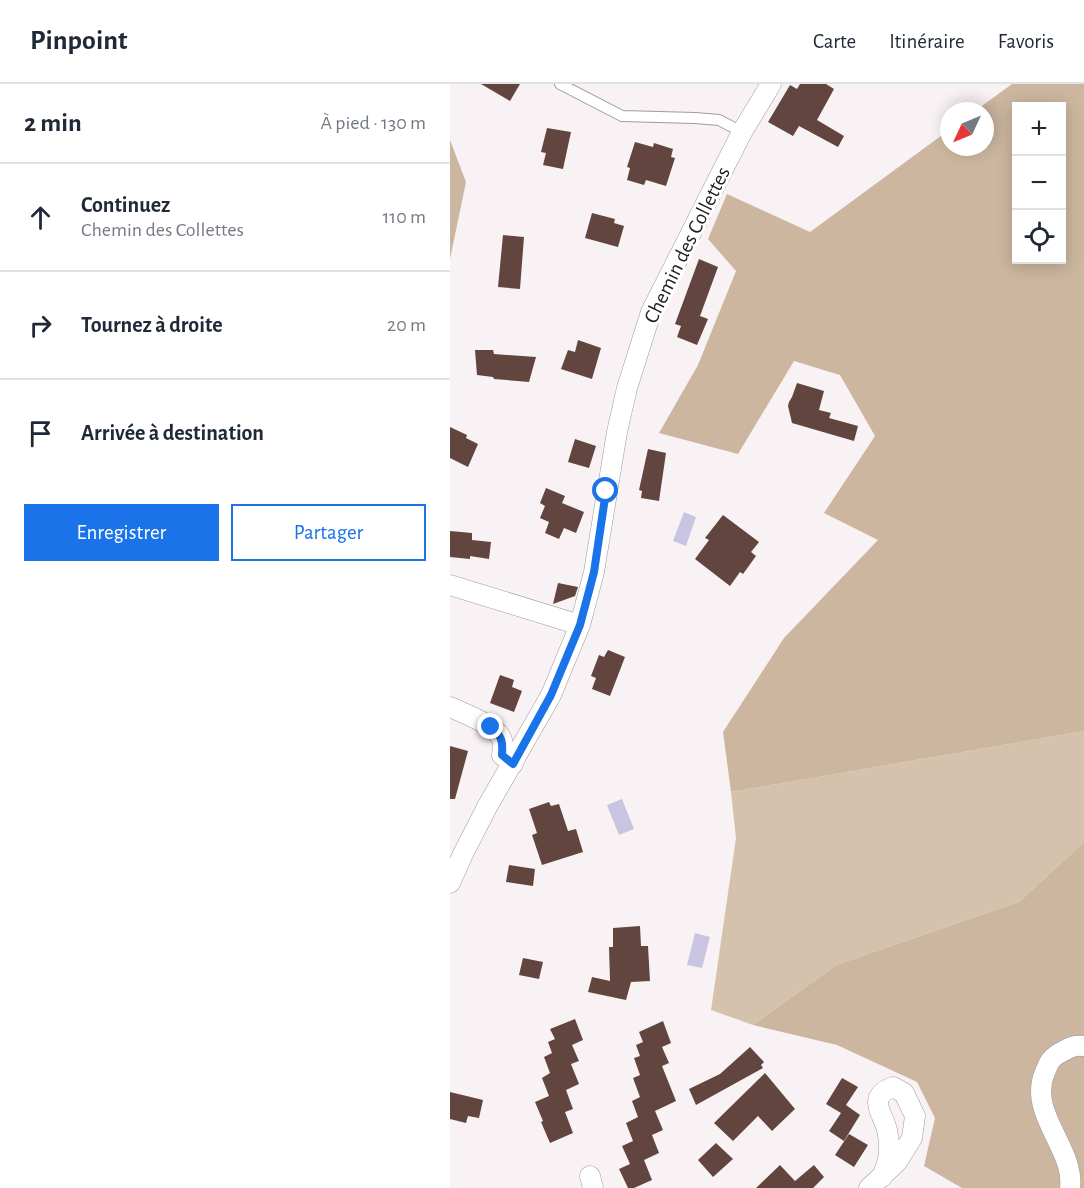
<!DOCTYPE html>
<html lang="fr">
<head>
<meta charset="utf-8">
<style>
	body { margin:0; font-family:"Alegreya Sans",sans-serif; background:#f6f6f7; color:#1f2937 }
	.controls { position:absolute; right:18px; top:18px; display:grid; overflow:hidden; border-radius:0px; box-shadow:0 3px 15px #0003 }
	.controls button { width:54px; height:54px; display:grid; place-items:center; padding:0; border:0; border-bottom:2px solid #e0e1e3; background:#fff; color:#1f2937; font:30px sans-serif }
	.compass { position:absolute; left:490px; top:18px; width:54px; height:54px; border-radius:50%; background:#fff; box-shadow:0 3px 15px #0003; rotate:226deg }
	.stop { position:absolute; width:18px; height:18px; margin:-14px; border:4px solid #1a73e8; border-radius:50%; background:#fff }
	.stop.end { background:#1a73e8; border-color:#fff; box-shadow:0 2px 6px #0008 }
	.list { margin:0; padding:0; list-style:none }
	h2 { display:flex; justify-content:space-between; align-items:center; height:78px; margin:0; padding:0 24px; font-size:26px }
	h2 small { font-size:20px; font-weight:400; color:#747a83 }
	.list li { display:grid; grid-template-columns:39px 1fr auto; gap:18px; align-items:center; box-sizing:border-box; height:108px; padding:0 24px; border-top:2px solid #e0e1e3 }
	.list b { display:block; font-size:22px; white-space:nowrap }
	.list p { margin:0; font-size:20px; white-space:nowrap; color:#747a83 }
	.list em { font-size:20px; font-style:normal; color:#747a83 }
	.actions { display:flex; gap:12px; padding:18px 24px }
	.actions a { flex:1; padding:14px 0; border:2px solid #1a73e8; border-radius:0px; text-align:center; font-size:21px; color:#1a73e8 }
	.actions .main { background:#1a73e8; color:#fff }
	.icon { flex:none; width:33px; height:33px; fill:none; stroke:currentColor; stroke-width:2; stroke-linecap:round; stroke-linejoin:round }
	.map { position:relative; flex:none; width:634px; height:1104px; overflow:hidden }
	header { display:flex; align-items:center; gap:36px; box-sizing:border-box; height:84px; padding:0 30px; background:#fff; border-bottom:2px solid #e0e1e3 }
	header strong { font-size:28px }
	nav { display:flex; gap:33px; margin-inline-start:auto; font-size:21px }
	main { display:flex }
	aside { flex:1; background:#fff }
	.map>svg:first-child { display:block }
	.green { fill:#d5c2ad }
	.forest { fill:#ccb69f; fill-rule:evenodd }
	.water { fill:#c8c4e2 }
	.building { fill:#61453e }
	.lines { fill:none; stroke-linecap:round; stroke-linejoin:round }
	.service-casing { stroke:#9f9a9b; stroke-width:12 }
	.minor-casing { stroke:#9f9a9b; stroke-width:21 }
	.service { stroke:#fff; stroke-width:10 }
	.minor { stroke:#fff; stroke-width:20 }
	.route { stroke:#1a73e8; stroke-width:8 }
	.labels { text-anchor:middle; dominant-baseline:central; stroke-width:6; stroke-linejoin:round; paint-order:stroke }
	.street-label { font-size:21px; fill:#201d1e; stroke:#fff }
</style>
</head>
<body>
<header>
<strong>Pinpoint</strong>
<nav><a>Carte</a><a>Itinéraire</a><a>Favoris</a></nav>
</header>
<main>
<aside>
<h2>2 min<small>À pied · 130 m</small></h2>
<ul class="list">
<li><svg class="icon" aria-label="ahead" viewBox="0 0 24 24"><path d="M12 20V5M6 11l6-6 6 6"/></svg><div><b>Continuez</b><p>Chemin des Collettes</p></div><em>110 m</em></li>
<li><svg class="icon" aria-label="right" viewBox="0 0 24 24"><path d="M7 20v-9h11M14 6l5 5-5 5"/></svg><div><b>Tournez à droite</b></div><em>20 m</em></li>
<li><svg class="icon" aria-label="arrive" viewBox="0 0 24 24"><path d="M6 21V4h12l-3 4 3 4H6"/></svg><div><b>Arrivée à destination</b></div></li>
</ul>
<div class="actions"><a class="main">Enregistrer</a><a>Partager</a></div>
</aside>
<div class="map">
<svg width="634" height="1104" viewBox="0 0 634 1104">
	<rect width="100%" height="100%" fill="#f8f2f4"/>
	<!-- green -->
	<path class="green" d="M634 647V758L569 818 386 881 303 941 261 926 286 754 281 708Z"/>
	<!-- forest -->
	<path class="forest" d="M562 0H634V647L281 708 273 648 334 554 428 456 374 429 425 352 390 291 344 277 288 370 209 349 248 281 286 187 258 155 277 110 360 148 499 46V63H535V27H525ZM612 22V176H566V22Z
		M0 56 16 98 0 175Z
		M634 758V1104H512L474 1082 485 1034 467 998 387 961 303 941 386 881 569 818Z"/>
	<!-- water -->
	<path class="water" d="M234 428 246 433 236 462 223 457Z
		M172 715 184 745 169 751 157 721Z
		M245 849 260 853 252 884 237 881Z"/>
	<!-- building -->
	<path class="building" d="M31 0H70L60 17Z
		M350 0H376L384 5 367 36 394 52 388 63 349 42 343 52 318 38 340 1 347 5Z
		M97 44 121 48 113 85 93 81 96 69 91 68Z
		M185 58 203 63 204 59 223 65 221 73 225 74 216 102 196 96 194 101 177 96 180 84 177 83Z
		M142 129 165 135 164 139 174 142 168 163 135 154Z
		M53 151 74 153 70 205 48 203Z
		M249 175 268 183 250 232 258 235 247 261 227 253 231 242 225 240Z
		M128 256 151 264 142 295 111 285 118 266 125 268Z
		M25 266H43L44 270 86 273 79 298 44 295 43 293 27 291Z
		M347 299 374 307 369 326 381 329 379 334 408 342 404 357 342 339 338 322 339 318 342 313Z
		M0 343 17 351 16 354 28 360 18 383 0 374Z
		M125 355 146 362 139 384 118 378Z
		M198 365 216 369 209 417 191 414 192 407 189 406Z
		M96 404 115 412 112 419 134 428 126 449 114 444 109 455 95 449 99 438 90 434 95 422 90 419Z
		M273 431 309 458 301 468 306 472 293 490 290 488 280 502 245 475 259 456 255 454Z
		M0 447 22 449V456L41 458 39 475 20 472V475L0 473Z
		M108 499 128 503 125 512 103 520Z
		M158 566 175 573 160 612 142 605 146 594 141 592 149 571 154 573Z
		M50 591 64 596 62 603 72 607 64 628 40 619Z
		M0 662 18 667 5 715H0Z
		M99 718 101 722 109 720 118 747 126 745 133 768 92 781 82 751 87 749 79 725Z
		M59 781 85 785 83 802 56 798Z
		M190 842 191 862H198L200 897 181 898 176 916 138 908 142 893 160 897 159 863H163V844Z
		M73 874 93 878 89 895 69 891Z
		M125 935 133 956 122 961 129 977 121 980 129 1000 116 1006 123 1025 115 1028 123 1049 100 1059 91 1038 93 1037 85 1018 99 1012 92 994 100 989 94 973 102 969 98 958 105 955 100 945Z
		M213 937 221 959 212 963 219 979 212 982 226 1017 205 1027 213 1046 202 1051 209 1069 194 1076 202 1096 184 1104H178L169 1085 180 1080 172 1062 183 1057 176 1039 188 1033 182 1017 190 1013 183 994 190 991 184 974 190 972 186 961 193 958 189 948Z
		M300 963 314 978 311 981 313 984 246 1021 239 1005 270 990Z
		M315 989 345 1025 322 1047 308 1032 283 1057 264 1039Z
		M392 994 408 1003 396 1021 410 1031 394 1057 379 1047 391 1029 376 1020Z
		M0 1008 33 1016 29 1034 18 1032 16 1039 0 1035Z
		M399 1050 418 1061 404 1083 385 1071Z
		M266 1059 283 1075 263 1093 248 1076Z
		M330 1081 345 1097 364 1081 374 1093 363 1104H306Z"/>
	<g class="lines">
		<defs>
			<path id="service" d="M110 0 172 32 245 34 269 36 292 48"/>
			<path id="minor" d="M0 501 130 541
				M0 623C13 629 43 640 50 652 54 658 53 664 52 671L63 680
				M0 799 13 770 37 723 101 611 130 541 144 488 167 348 177 304 201 228 292 48 321 0
				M140 1092 143 1104
				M419 1104 447 1078 462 1054 465 1032 454 1009 443 1003C416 1013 433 1029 437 1046 439 1054 440 1068 438 1075 437 1081 434 1087 432 1093
				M620 1104C625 1064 577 1029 595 988 599 979 599 976 608 970 619 964 622 961 634 962"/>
		</defs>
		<!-- service casing -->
		<use href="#service" class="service-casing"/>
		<!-- minor casing -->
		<use href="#minor" class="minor-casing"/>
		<!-- service -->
		<use href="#service" class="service"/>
		<!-- minor -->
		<use href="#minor" class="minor"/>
	</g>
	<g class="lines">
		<!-- route -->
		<path class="route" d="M41 643C52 652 53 657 52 671L63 680 101 611 130 541 144 488 156 407"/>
	</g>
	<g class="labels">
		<!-- street labels -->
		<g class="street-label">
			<text transform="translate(237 161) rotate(-64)">Chemin des Collettes</text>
		</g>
	</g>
</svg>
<div class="controls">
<button>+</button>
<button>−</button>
<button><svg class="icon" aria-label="locate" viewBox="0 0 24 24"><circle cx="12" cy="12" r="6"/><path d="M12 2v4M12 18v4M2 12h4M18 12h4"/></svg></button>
</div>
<svg class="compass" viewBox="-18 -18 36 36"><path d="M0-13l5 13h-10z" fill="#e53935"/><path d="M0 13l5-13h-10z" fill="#747a83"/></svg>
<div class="stop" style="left:156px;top:407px"></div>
<div class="stop end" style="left:41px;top:643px"></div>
</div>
</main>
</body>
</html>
